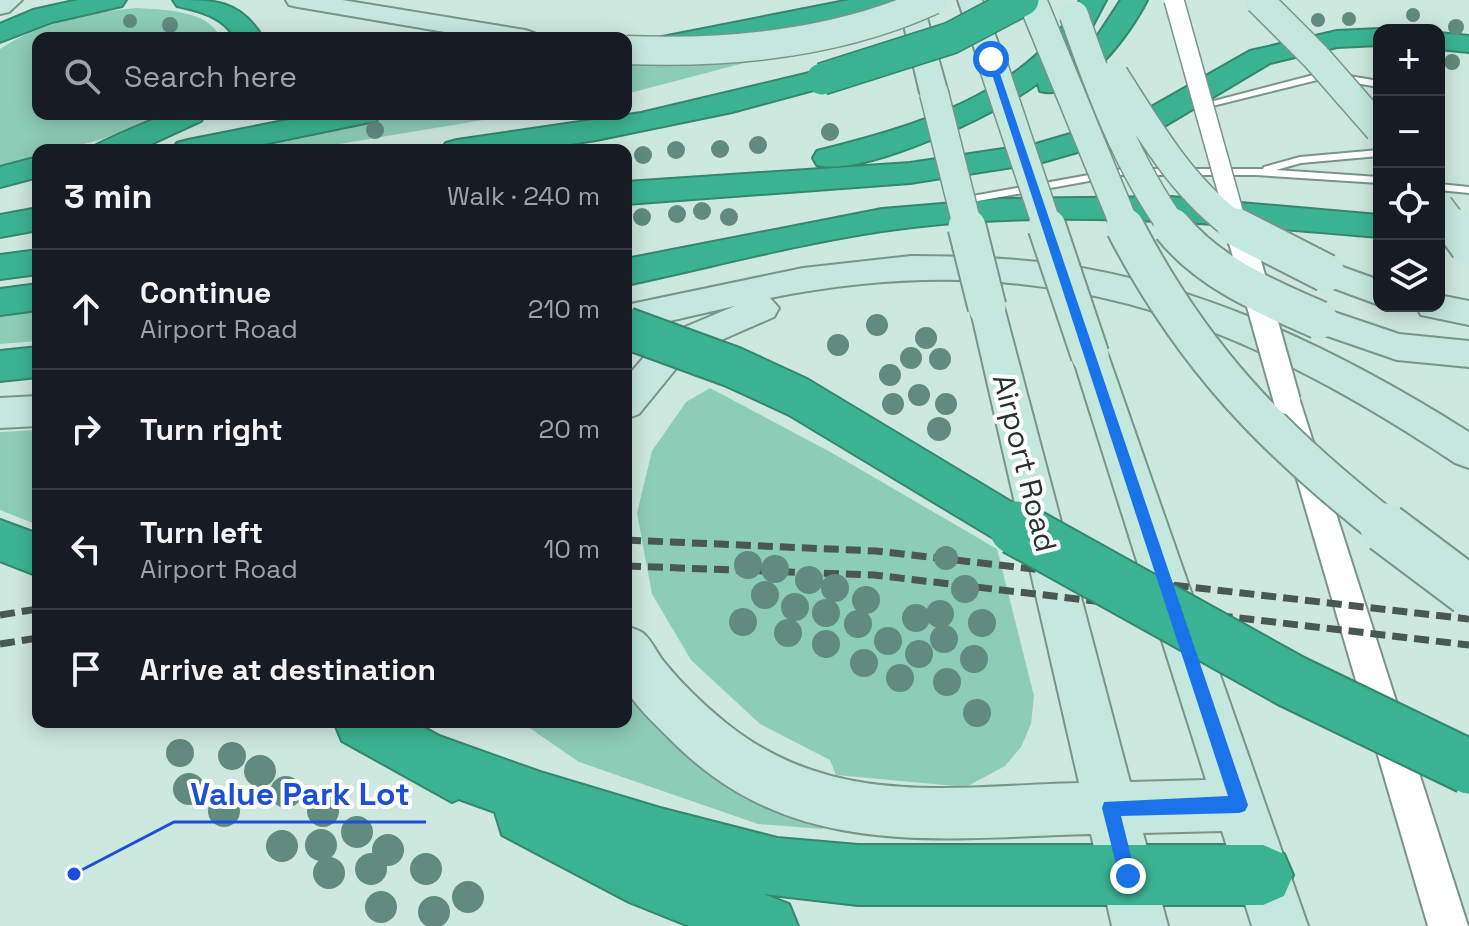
<!DOCTYPE html>
<html lang="en">
<head>
<meta charset="utf-8">
<style>
	body { margin:0; font-family:"Space Grotesk",sans-serif; background:#20242c; color:#f1f3f6 }
	.controls { position:absolute; right:24px; top:24px; display:grid; overflow:hidden; border-radius:16px; box-shadow:0 4px 20px #0003 }
	.controls button { width:72px; height:72px; display:grid; place-items:center; padding:0; border:0; border-bottom:2px solid #363941; background:#171b24; color:#f1f3f6; font:40px sans-serif }
	.stop { position:absolute; width:24px; height:24px; margin:-18px; border:6px solid #1a73e8; border-radius:50%; background:#fff }
	.stop.end { background:#1a73e8; border-color:#fff; box-shadow:0 2px 8px #0008 }
	.list { margin:0; padding:0; list-style:none }
	h2 { display:flex; justify-content:space-between; align-items:center; height:104px; margin:0; padding:0 32px; font-size:34px }
	h2 small { font-size:26px; font-weight:400; color:#9ea1a6 }
	.list li { display:grid; grid-template-columns:52px 1fr auto; gap:24px; align-items:center; box-sizing:border-box; height:120px; padding:0 32px; border-top:2px solid #363941 }
	.list b { display:block; font-size:30px; white-space:nowrap }
	.list p { margin:0; font-size:26px; white-space:nowrap; color:#9ea1a6 }
	.list em { font-size:26px; font-style:normal; color:#9ea1a6 }
	.icon { flex:none; width:44px; height:44px; fill:none; stroke:currentColor; stroke-width:2; stroke-linecap:round; stroke-linejoin:round }
	.map { position:relative; flex:none; width:1469px; height:926px; overflow:hidden }
	.search { position:absolute; background:#171b24; box-shadow:0 4px 20px #0003; left:32px; top:32px; width:600px; height:88px; display:flex; align-items:center; gap:20px; box-sizing:border-box; padding:0 28px; border-radius:16px; color:#9ea1a6; font-size:30px }
	.panel { position:absolute; background:#171b24; box-shadow:0 4px 20px #0003; left:32px; top:144px; width:600px; height:584px; border-radius:16px }
	.map>svg:first-child { display:block }
	.green { fill:#8dccb6 }
	.lines { fill:none; stroke-linecap:round; stroke-linejoin:round }
	.lane-casing { stroke:#7a948a; stroke-width:4 }
	.street-casing { stroke:#7a948a; stroke-width:4 }
	.secondary-casing { stroke:#7a948a; stroke-width:4 }
	.highway-casing { stroke:#34866f; stroke-width:4 }
	.lane { fill:#fff; fill-rule:evenodd }
	.street { fill:#fff; fill-rule:evenodd }
	.secondary { fill:#c4e8de; fill-rule:evenodd }
	.highway { fill:#3bb392; fill-rule:evenodd }
	.rail { stroke:#4a5853; stroke-width:7; stroke-dasharray:15 7; stroke-linecap:butt }
	.street-bridge-far1-casing { stroke:#7a948a; stroke-width:22; stroke-linecap:butt }
	.street-bridge-casing { stroke:#7a948a; stroke-width:30; stroke-linecap:butt }
	.secondary-bridge-far2-casing { stroke:#7a948a; stroke-width:31; stroke-linecap:butt }
	.secondary-bridge-far1-casing { stroke:#7a948a; stroke-width:41; stroke-linecap:butt }
	.secondary-bridge-casing { stroke:#7a948a; stroke-width:53; stroke-linecap:butt }
	.highway-bridge-far2-casing { stroke:#34866f; stroke-width:34; stroke-linecap:butt }
	.highway-bridge-far1-casing { stroke:#34866f; stroke-width:44; stroke-linecap:butt }
	.highway-bridge-casing { stroke:#34866f; stroke-width:57; stroke-linecap:butt }
	.street-bridge-far1 { stroke:#fff; stroke-width:19 }
	.street-bridge { stroke:#fff; stroke-width:26 }
	.secondary-bridge-far2 { stroke:#c4e8de; stroke-width:28 }
	.secondary-bridge-far1 { stroke:#c4e8de; stroke-width:37 }
	.secondary-bridge { stroke:#c4e8de; stroke-width:49 }
	.highway-bridge-far2 { stroke:#3bb392; stroke-width:31 }
	.highway-bridge-far1 { stroke:#3bb392; stroke-width:40 }
	.highway-bridge { stroke:#3bb392; stroke-width:53 }
	.tree { fill:#618b7f }
	.route { fill:#1a73e8 }
	.labels { text-anchor:middle; dominant-baseline:central; stroke-width:8; stroke-linejoin:round; paint-order:stroke }
	.street-label { font-size:30px; fill:#28332f; stroke:#fff }
	.leader { fill:none; stroke:#1d4ed8; stroke-width:3 }
	.callout-dot { fill:#1d4ed8; stroke:#fff; stroke-width:3 }
	.callout-label { font-size:32px; text-anchor:middle; font-weight:bold; fill:#1d4ed8; stroke:#fff; stroke-width:8; stroke-linejoin:round; paint-order:stroke }
</style>
</head>
<body>
<div class="map">
<svg width="1469" height="926" viewBox="0 0 1469 926">
	<rect width="100%" height="100%" fill="#cde8de"/>
	<!-- green -->
	<path class="green" d="M136 8C164 10 207 9 221 38H38V114H160C120 133 83 150 38 150V157L0 166V49C41 22 88 13 136 8Z
		M771 56 626 94V64L652 58Z
		M406 114H519L303 150H234Z
		M38 310V341L0 344V316Z
		M710 388 834 454 997 549 1034 696 1031 724 1021 747 1005 766 966 787 836 775 830 760 760 724 691 660 652 594 637 513 652 451 686 402Z
		M38 430V525L0 510V432Z
		M626 680 827 820 823 829 758 824 579 762 521 722H626Z"/>
	<g class="lines">
		<defs>
			<path id="lane" d="M1325 72 1379 81V87L1325 78 1196 110 1191 107Z
				M1379 150V156L1301 163 1276 170 1379 177V183L1256 175H1122L956 205 951 202 956 199 1122 169H1263L1264 167 1300 157Z
				M1439 184 1469 187V193L1439 190Z"/>
			<path id="street" d="M1287 391 1296 394 1300 401 1468 926H1428L1274 401 1278 394Z"/>
			<path id="secondary" d="M0 0H22L9 12 0 14Z
				M286 0H342L525 30 534 33 538 38H480L298 7 289 5Z
				M898 0H922L948 93 944 99 934 101 924 99 920 93Z
				M958 0H982L1004 59 1000 65H982L978 59Z
				M911 256C960 256 1008 258 1056 264 1204 284 1344 353 1469 432V468L1455 463C1230 314 1041 244 770 298L779 308 774 317 687 355 639 414 626 419V378L661 337 735 306 626 331V305L803 268Z
				M1326 261 1379 280V305L1314 281 1309 273 1314 265Z
				M987 295 999 298 1004 307 1130 782 1206 780 1072 355 1077 345 1090 341 1103 345 1108 355 1308 926H1252L1222 831 1143 833 1168 926H1112L1091 834C936 838 789 862 669 738 658 727 630 701 626 687 622 669 626 644 626 626 631 628 639 630 643 633 652 640 657 654 665 663 683 685 704 705 726 723 833 809 952 786 1079 783L970 307 975 298Z
				M1439 295 1469 301V325L1421 315 1416 306H1439Z
				M1319 307 1399 334 1469 341V367L1397 360 1307 329 1301 320 1307 311Z
				M38 396V426L0 428V398Z"/>
			<path id="highway" d="M78 0H126L122 6 52 22 0 42V24L33 10Z
				M173 0C215 0 240 0 263 38H235C223 16 199 11 177 6Z
				M850 0H917L913 6 870 12 647 58 637 55 633 49 637 43 647 40Z
				M1080 0H1106L1087 36 1057 67 1098 35 1121 0H1147C1131 32 1082 102 1040 91L1038 83C999 113 865 177 817 165L813 158 817 151C914 127 1029 94 1080 0Z
				M1379 29 1385 30H1379V45L1337 47 1270 63 1161 128 1039 163 910 183 626 204V182L910 163 1036 144 1139 114 1250 51 1337 31Z
				M1439 33 1469 36V52L1439 49Z
				M822 70 832 73 837 79 832 85 732 112 596 140 532 150H441L446 143 457 140 641 113Z
				M166 114H205L201 121 138 150H89C94 143 152 121 166 114Z
				M319 114H380L376 121 365 123 235 150H172L177 143 188 140Z
				M38 157V177L0 187V167Z
				M1171 197 1379 215V237C1214 223 1047 207 882 231 796 244 711 267 626 285V259L882 209 1002 199Z
				M38 208V230L0 237V215Z
				M38 250V274L0 279V255Z
				M38 284V310L0 315V289Z
				M38 347V377L0 381V351Z
				M0 520 38 534V576L0 561Z
				M334 722H414L439 736 540 772 660 808 777 838 858 845H1263L1284 854 1293 875 1284 896 1263 905H858L763 894 789 904 798 926H689L629 902 502 835 495 812 459 799 452 802 342 741Z"/>
		</defs>
		<!-- lane casing -->
		<use href="#lane" class="lane-casing"/>
		<!-- street casing -->
		<use href="#street" class="street-casing"/>
		<!-- secondary casing -->
		<use href="#secondary" class="secondary-casing"/>
		<!-- highway casing -->
		<use href="#highway" class="highway-casing"/>
		<!-- lane -->
		<use href="#lane" class="lane"/>
		<!-- street -->
		<use href="#street" class="street"/>
		<!-- secondary -->
		<use href="#secondary" class="secondary"/>
		<!-- highway -->
		<use href="#highway" class="highway"/>
		<!-- rail -->
		<path class="rail" d="M626 540 876 551 1469 619
			M626 566 874 575 1469 645
			M0 615 38 609
			M0 644 38 638"/>
		<defs>
			<path id="street-bridge-far1" d="M1174 0 1238 229"/>
			<path id="street-bridge" d="M1238 227 1287 401"/>
			<path id="secondary-bridge-far2" d="M1032 0 1126 229
				M1259 0 1316 57 1379 129
				M1074 15C1100 90 1127 164 1174 229
				M626 50C730 54 838 44 933 0
				M991 59 1048 229
				M1114 75C1150 131 1183 190 1239 229
				M934 93 968 229
				M1439 206 1456 229"/>
			<path id="secondary-bridge-far1" d="M967 227 987 307
				M1047 227 1090 355
				M1125 227C1192 357 1273 440 1388 530
				M1172 227C1208 273 1267 297 1319 320
				M1236 227 1326 273
				M1455 227 1469 246"/>
			<path id="secondary-bridge" d="M1385 528 1469 591"/>
			<path id="highway-bridge-far2" d="M822 79 951 38 1023 0"/>
			<path id="highway-bridge-far1" d="M626 328 733 367 798 397 1019 530"/>
			<path id="highway-bridge" d="M1016 528 1291 681 1469 767"/>
		</defs>
		<!-- street-bridge-far1 casing -->
		<use href="#street-bridge-far1" class="street-bridge-far1-casing"/>
		<!-- street-bridge casing -->
		<use href="#street-bridge" class="street-bridge-casing"/>
		<!-- secondary-bridge-far2 casing -->
		<use href="#secondary-bridge-far2" class="secondary-bridge-far2-casing"/>
		<!-- secondary-bridge-far1 casing -->
		<use href="#secondary-bridge-far1" class="secondary-bridge-far1-casing"/>
		<!-- secondary-bridge casing -->
		<use href="#secondary-bridge" class="secondary-bridge-casing"/>
		<!-- highway-bridge-far2 casing -->
		<use href="#highway-bridge-far2" class="highway-bridge-far2-casing"/>
		<!-- highway-bridge-far1 casing -->
		<use href="#highway-bridge-far1" class="highway-bridge-far1-casing"/>
		<!-- highway-bridge casing -->
		<use href="#highway-bridge" class="highway-bridge-casing"/>
		<!-- street-bridge-far1 -->
		<use href="#street-bridge-far1" class="street-bridge-far1"/>
		<!-- street-bridge -->
		<use href="#street-bridge" class="street-bridge"/>
		<!-- secondary-bridge-far2 -->
		<use href="#secondary-bridge-far2" class="secondary-bridge-far2"/>
		<!-- secondary-bridge-far1 -->
		<use href="#secondary-bridge-far1" class="secondary-bridge-far1"/>
		<!-- secondary-bridge -->
		<use href="#secondary-bridge" class="secondary-bridge"/>
		<!-- highway-bridge-far2 -->
		<use href="#highway-bridge-far2" class="highway-bridge-far2"/>
		<!-- highway-bridge-far1 -->
		<use href="#highway-bridge-far1" class="highway-bridge-far1"/>
		<!-- highway-bridge -->
		<use href="#highway-bridge" class="highway-bridge"/>
	</g>
	<!-- trees -->
	<g class="tree">
		<circle cx="1413" cy="15" r="7"/>
		<circle cx="1349" cy="19" r="7"/>
		<circle cx="1318" cy="20" r="7"/>
		<circle cx="130" cy="21" r="7"/>
		<circle cx="170" cy="25" r="8"/>
		<circle cx="1456" cy="27" r="8"/>
		<circle cx="1452" cy="62" r="8"/>
		<circle cx="375" cy="130" r="9"/>
		<circle cx="830" cy="132" r="9"/>
		<circle cx="758" cy="145" r="9"/>
		<circle cx="720" cy="149" r="9"/>
		<circle cx="676" cy="150" r="9"/>
		<circle cx="643" cy="155" r="9"/>
		<circle cx="702" cy="211" r="9"/>
		<circle cx="677" cy="214" r="9"/>
		<circle cx="642" cy="217" r="9"/>
		<circle cx="729" cy="217" r="9"/>
		<circle cx="877" cy="325" r="11"/>
		<circle cx="926" cy="338" r="11"/>
		<circle cx="838" cy="345" r="11"/>
		<circle cx="911" cy="358" r="11"/>
		<circle cx="940" cy="359" r="11"/>
		<circle cx="890" cy="375" r="11"/>
		<circle cx="919" cy="395" r="11"/>
		<circle cx="893" cy="404" r="11"/>
		<circle cx="946" cy="404" r="11"/>
		<circle cx="939" cy="429" r="12"/>
		<circle cx="946" cy="558" r="12"/>
		<circle cx="748" cy="565" r="14"/>
		<circle cx="775" cy="569" r="14"/>
		<circle cx="809" cy="580" r="14"/>
		<circle cx="835" cy="588" r="14"/>
		<circle cx="965" cy="589" r="14"/>
		<circle cx="765" cy="595" r="14"/>
		<circle cx="866" cy="600" r="14"/>
		<circle cx="795" cy="607" r="14"/>
		<circle cx="826" cy="613" r="14"/>
		<circle cx="940" cy="614" r="14"/>
		<circle cx="916" cy="618" r="14"/>
		<circle cx="743" cy="622" r="14"/>
		<circle cx="982" cy="623" r="14"/>
		<circle cx="858" cy="624" r="14"/>
		<circle cx="788" cy="633" r="14"/>
		<circle cx="944" cy="639" r="14"/>
		<circle cx="888" cy="641" r="14"/>
		<circle cx="826" cy="644" r="14"/>
		<circle cx="919" cy="654" r="14"/>
		<circle cx="974" cy="659" r="14"/>
		<circle cx="864" cy="663" r="14"/>
		<circle cx="900" cy="678" r="14"/>
		<circle cx="947" cy="682" r="14"/>
		<circle cx="977" cy="713" r="14"/>
		<circle cx="180" cy="753" r="14"/>
		<circle cx="232" cy="756" r="14"/>
		<circle cx="260" cy="771" r="16"/>
		<circle cx="189" cy="789" r="16"/>
		<circle cx="286" cy="792" r="16"/>
		<circle cx="224" cy="811" r="16"/>
		<circle cx="323" cy="811" r="16"/>
		<circle cx="357" cy="832" r="16"/>
		<circle cx="321" cy="845" r="16"/>
		<circle cx="282" cy="846" r="16"/>
		<circle cx="388" cy="850" r="16"/>
		<circle cx="371" cy="869" r="16"/>
		<circle cx="426" cy="869" r="16"/>
		<circle cx="329" cy="873" r="16"/>
		<circle cx="468" cy="897" r="16"/>
		<circle cx="381" cy="907" r="16"/>
		<circle cx="434" cy="912" r="16"/>
	</g>
	<!-- route -->
	<path class="route" d="M991 56 995 59 1248 805 1245 811 1239 813 1121 816 1136 876 1134 882 1128 885 1121 882 1119 876 1102 808 1104 802 1228 796 987 59Z"/>
	<g class="labels">
		<!-- street labels -->
		<g class="street-label">
			<text transform="translate(1025 463) rotate(76)">Airport Road</text>
		</g>
	</g>
	<!-- callouts -->
	<path class="leader" d="M74 874L174 822H426"/>
	<circle class="callout-dot" cx="74" cy="874" r="8"/>
	<g class="callout-label">
		<text x="300" y="805">Value Park Lot</text>
	</g>
</svg>
<div class="controls">
<button>+</button>
<button>−</button>
<button><svg class="icon" aria-label="locate" viewBox="0 0 24 24"><circle cx="12" cy="12" r="6"/><path d="M12 2v4M12 18v4M2 12h4M18 12h4"/></svg></button>
<button><svg class="icon" aria-label="layers" viewBox="0 0 24 24"><path d="M12 4l9 5-9 5-9-5zM3 14l9 5 9-5"/></svg></button>
</div>
<div class="stop" style="left:991px;top:59px"></div>
<div class="stop end" style="left:1128px;top:876px"></div>
<div class="search"><svg class="icon" aria-label="search" viewBox="0 0 24 24"><circle cx="10" cy="10" r="6"/><path d="M15 15l6 6"/></svg>Search here</div>
<section class="panel">
<h2>3 min<small>Walk · 240 m</small></h2>
<ul class="list">
<li><svg class="icon" aria-label="ahead" viewBox="0 0 24 24"><path d="M12 20V5M6 11l6-6 6 6"/></svg><div><b>Continue</b><p>Airport Road</p></div><em>210 m</em></li>
<li><svg class="icon" aria-label="right" viewBox="0 0 24 24"><path d="M7 20v-9h11M14 6l5 5-5 5"/></svg><div><b>Turn right</b></div><em>20 m</em></li>
<li><svg class="icon" aria-label="left" viewBox="0 0 24 24"><path d="M17 20v-9H6M10 6l-5 5 5 5"/></svg><div><b>Turn left</b><p>Airport Road</p></div><em>10 m</em></li>
<li><svg class="icon" aria-label="arrive" viewBox="0 0 24 24"><path d="M6 21V4h12l-3 4 3 4H6"/></svg><div><b>Arrive at destination</b></div></li>
</ul>
</section>
</div>
</body>
</html>
